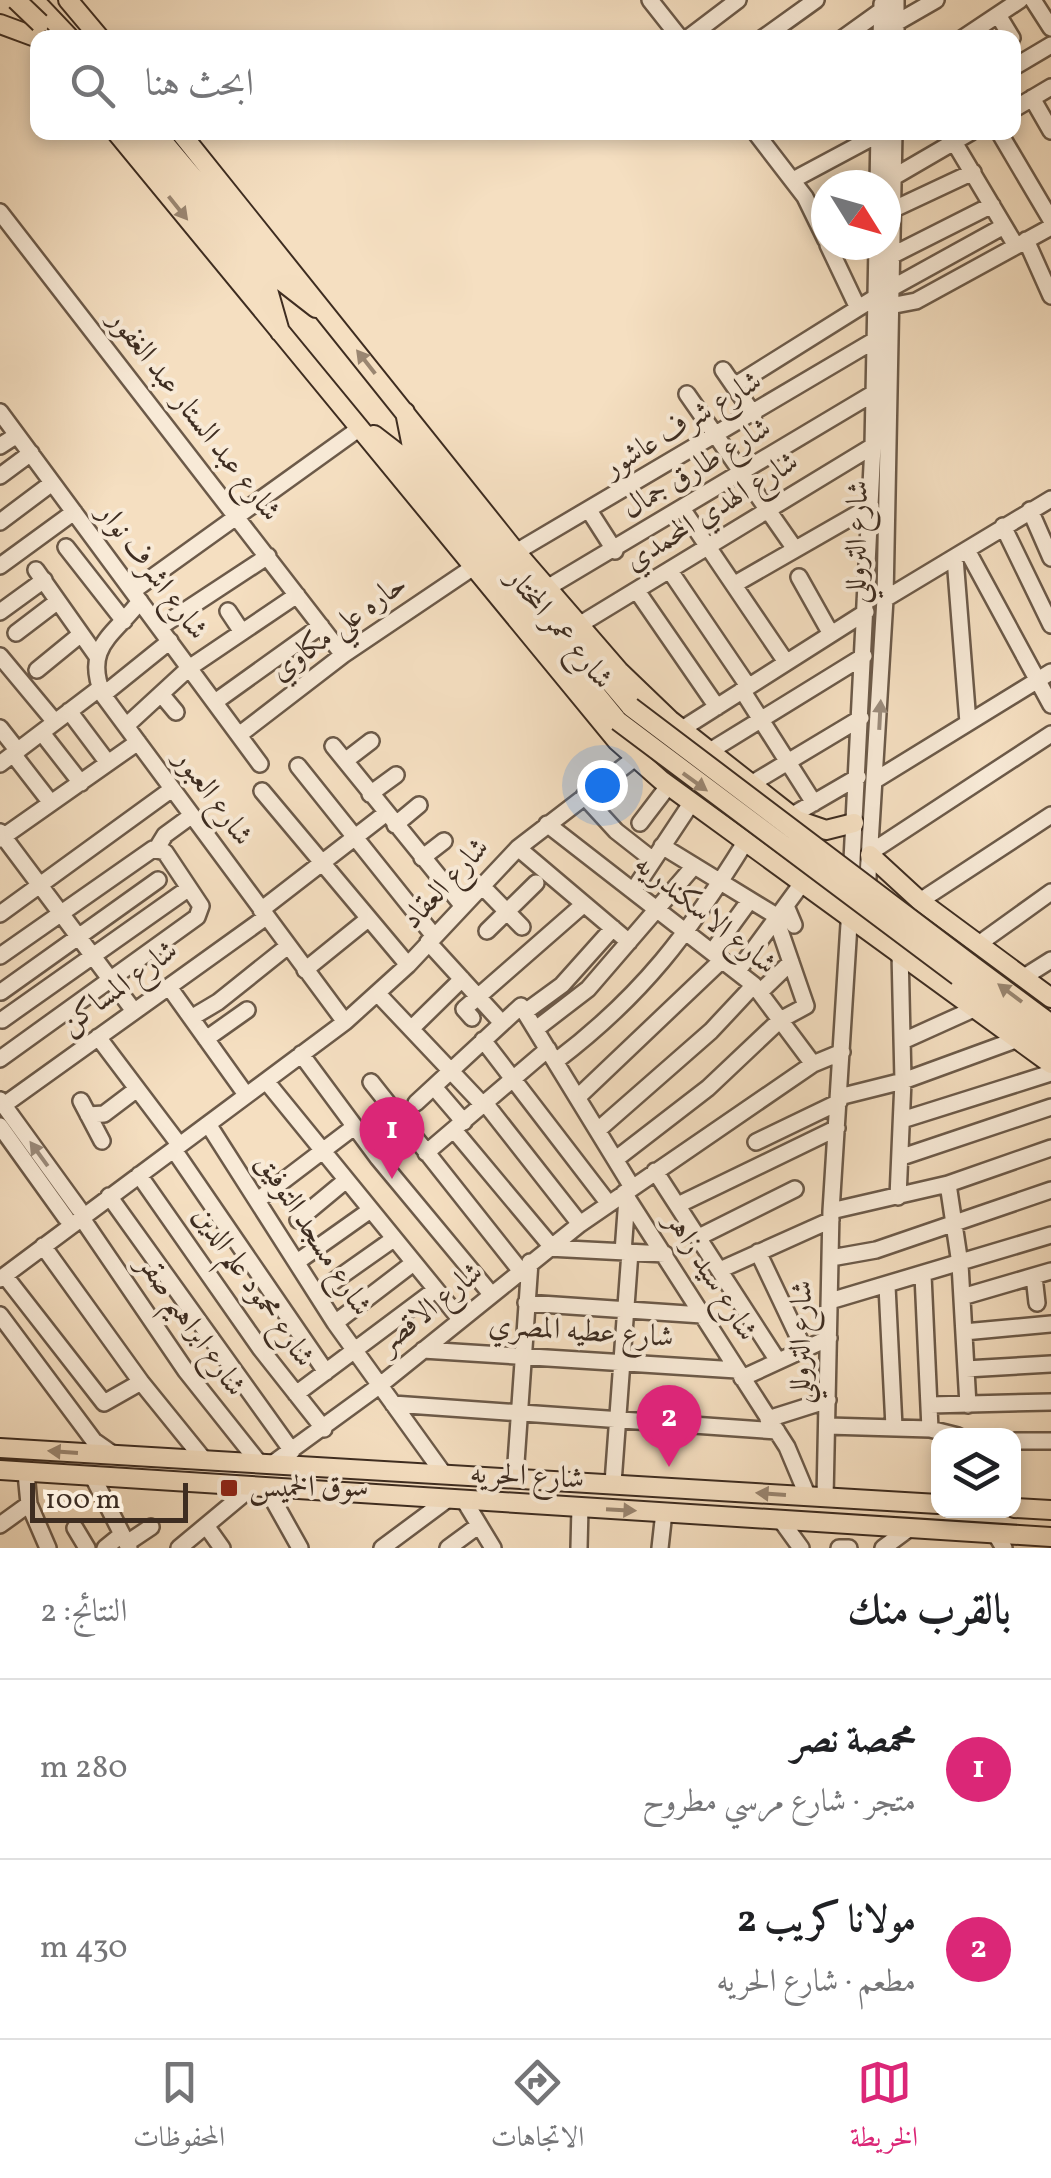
<!DOCTYPE html>
<html lang="ar">
<head>
<meta charset="utf-8">
<style>
	body { margin:0; font-family:Vollkorn,Amiri,serif; background:#f2f2f2; color:#202124; direction:rtl }
	.controls { position:absolute; right:30px; bottom:30px; display:grid; overflow:hidden; border-radius:20px; box-shadow:0 5px 15px #0003 }
	.controls button { width:90px; height:90px; display:grid; place-items:center; padding:0; border:0; border-bottom:2px solid #e0e0e0; background:#fff; color:#202124; font:50px sans-serif }
	.compass { position:absolute; left:811px; top:170px; width:90px; height:90px; border-radius:50%; background:#fff; box-shadow:0 5px 15px #0003; rotate:127deg }
	.scale { position:absolute; left:30px; bottom:25px; width:158px; box-sizing:border-box; padding-left:10px; border:5px solid #3e2d21; border-top:0; font-size:28px; line-height:35px; white-space:nowrap; color:#3e2d21; -webkit-text-stroke:8px #f8ead7; paint-order:stroke }
	.you { position:absolute; left:602px; top:785px; width:35px; height:35px; margin:-25px; border:8px solid #fff; border-radius:50%; background:#1a73e8; box-shadow:0 0 0 15px #1a73e833 }
	.badge { display:grid; place-items:center; width:65px; height:65px; border-radius:50%; background:#db2777; color:#fff; font-size:32px; font-weight:700 }
	.pin { position:absolute; translate:-50% -82px; filter:drop-shadow(0 2px 5px #0008) }
	.pin::after { content:''; position:absolute; top:52px; width:35px; height:30px; background:inherit; clip-path:polygon(0 0,100% 0,50% 100%) }
	.list { margin:0; padding:0; list-style:none }
	h2 { display:flex; justify-content:space-between; align-items:center; height:130px; margin:0; padding:0 40px; font-size:42px }
	h2 small { font-size:32px; font-weight:400; color:#757577 }
	.list li { display:grid; grid-template-columns:65px 1fr auto; gap:30px; align-items:center; box-sizing:border-box; height:180px; padding:0 40px; border-top:2px solid #e0e0e0 }
	.list b { display:block; font-size:38px; white-space:nowrap }
	.list p { margin:0; font-size:32px; white-space:nowrap; color:#757577 }
	.list em { font-size:32px; font-style:normal; color:#757577 }
	.icon { flex:none; width:55px; height:55px; fill:none; stroke:currentColor; stroke-width:2; stroke-linecap:round; stroke-linejoin:round }
	.map { position:relative; flex:none; width:1051px; height:1548px; overflow:hidden; direction:ltr }
	.search { position:absolute; background:#fff; box-shadow:0 5px 15px #0003; left:30px; right:30px; top:30px; height:110px; display:flex; align-items:center; gap:25px; box-sizing:border-box; padding:0 35px; border-radius:20px; color:#757577; font-size:38px }
	.sheet { height:490px; background:#fff }
	nav { display:flex; justify-content:space-around; align-items:center; box-sizing:border-box; height:140px; border-top:2px solid #e0e0e0; background:#fff; font-size:28px; color:#757577 }
	nav a { display:grid; justify-items:center; gap:5px }
	nav .on { color:#db2777 }
	.map>svg:first-child { display:block }
	.lines { fill:none; stroke-linecap:round; stroke-linejoin:round }
	.minor-casing { stroke:#6c5a49; stroke-width:20 }
	.major-casing { stroke:#3e2d21; stroke-width:22 }
	.minor { stroke:#f8ead7; stroke-width:15 }
	.major { stroke:#f5dfc1; stroke-width:18 }
	.major-bridge-casing { stroke:#3e2d21; stroke-width:22; stroke-linecap:butt }
	.major-bridge { stroke:#f5dfc1; stroke-width:18 }
	.oneway { fill:#9a8671 }
	.oneway2 { fill:#9b8c7c }
	.poi-dot { fill:#8f2418; stroke:#f8ead7; stroke-width:4 }
	.labels { text-anchor:middle; dominant-baseline:central; stroke-width:8; stroke-linejoin:round; paint-order:stroke }
	.street-label { font-size:30px; fill:#3e2d21; stroke:#f8ead7 }
	.poi-label { font-size:30px; fill:#3e2d21; stroke:#f8ead7; text-anchor:start }
</style>
</head>
<body>
<div class="map">
<svg width="1051" height="1548" viewBox="0 0 1051 1548">
	<rect width="100%" height="100%" fill="#f5dfc1"/>
	<filter id="stains"><feTurbulence type="fractalNoise" baseFrequency=".002" numOctaves="4"/><feColorMatrix values="0 0 0 0 .2 0 0 0 0 .09 0 0 0 0 .02 0 0 0 .5 -.17"/></filter>
	<radialGradient id="worn" r=".72"><stop offset=".6" stop-color="#630" stop-opacity="0"/><stop offset="1" stop-color="#630" stop-opacity=".3"/></radialGradient>
	<g class="lines">
		<defs>
			<path id="minor" d="M650 0 680 38
				M1033 0 1051 28
				M998 15 1012 38
				M896 23 936 0
				M688 38 738 0
				M763 38 816 0
				M843 38 882 10
				M881 38 882 4
				M896 38V0
				M963 38 1020 0
				M1014 67 1051 45
				M1032 98 1051 131
				M1014 109 1051 87
				M755 132 805 197 826 240
				M999 132 1051 220
				M954 142 1016 246
				M892 178 971 132
				M793 180 879 134
				M878 185 879 132
				M892 210 973 172
				M0 212 343 655
				M1026 240 1051 296
				M828 245 857 306
				M891 256 992 205
				M890 289 1004 226
				M890 306 916 301 1051 227
				M723 370 754 415
				M734 386 876 297
				M687 394 795 549
				M0 412 260 764
				M0 446 17 435
				M0 476 31 453
				M683 510 786 662
				M1030 510 1051 558
				M590 512 615 551
				M0 522 52 483
				M1003 526 1051 625
				M66 547 124 621
				M967 550 1051 705
				M516 552 875 340
				M955 558 968 723
				M0 566 74 512
				M36 570 96 655
				M670 571 748 686
				M799 577 831 634
				M735 584 871 506
				M547 588 874 393
				M133 591 360 428
				M637 591 717 707
				M885 599 1051 499
				M140 601C114 636 83 646 103 695L345 1022
				M228 611 242 632
				M0 612 44 580
				M579 625 873 446
				M160 627 268 556
				M16 633 58 601
				M0 656 55 722
				M37 670 81 634
				M742 690 814 803
				M161 694 176 712
				M103 695 170 641
				M215 702 321 626
				M69 711 108 763
				M126 726 189 668 297 595
				M0 728 18 751
				M682 729 866 612
				M42 733 81 783
				M239 735 343 655 472 568
				M333 746 462 905
				M710 751 864 656
				M13 754 51 803
				M345 761 371 741
				M0 764 100 688
				M298 766 434 936
				M877 779 1051 672
				M751 784 861 718
				M262 791 408 965
				M370 794 396 775
				M584 796 616 831 653 860
				M791 816 858 777
				M640 823 669 785
				M547 824 754 985 813 1064
				M395 825 419 805
				M0 832 134 1011
				M0 839 138 742
				M662 846 778 917
				M157 848 165 835 191 816
				M518 848 629 942
				M871 852 1051 734
				M422 858 444 841
				M851 880 873 446 877 245
				M481 885 522 927
				M633 891 692 802
				M867 893 885 599 894 132
				M920 901 1051 815
				M786 906 794 925
				M261 910 385 814
				M0 914 172 789
				M487 931 536 883
				M428 942 502 1023
				M980 943 1051 892
				M712 952 750 900
				M0 956 153 849 165 852 201 906 197 917 0 1059
				M305 970 368 919
				M737 972 803 882
				M1024 977 1051 960
				M169 987 242 1089
				M1 992 158 880
				M760 992 791 962
				M378 994 483 1105
				M525 1012 562 985 613 928
				M191 1018 218 1002 288 946
				M472 1018 464 1009 584 904
				M2 1020 189 888
				M411 1029 462 979
				M536 1029 588 989 694 866
				M98 1037 175 1139
				M206 1039 247 1010
				M483 1040 609 1204
				M903 1041 976 1008
				M301 1054 378 1158 491 1294
				M556 1061C643 995 689 933 746 841
				M266 1081 460 1319
				M371 1082 520 1270
				M434 1087 464 1122
				M578 1097 722 960
				M839 1097 903 1081 1018 1039
				M0 1100 79 1209
				M81 1101 102 1141
				M416 1103 521 1006 632 1187
				M485 1103 580 1224
				M4 1105 266 917
				M88 1115 104 1114 137 1089
				M902 1120 1051 1073
				M208 1124 335 1323 443 1473
				M0 1126 66 1218
				M454 1130 551 1246
				M598 1130 711 1031 754 985
				M756 1142 839 1102
				M174 1150 326 1372
				M426 1153 548 1049
				M902 1157 1051 1107
				M616 1159 708 1088 780 1020 806 1006 776 919
				M655 1171 778 1361
				M139 1175 260 1348 324 1429
				M948 1184 960 1264 968 1405
				M624 1193 787 1447 808 1497
				M109 1196 292 1451
				M898 1197 903 1081 900 952
				M258 1200 354 1127
				M680 1204 837 1128
				M831 1211 948 1184 1051 1148
				M81 1217 186 1371 260 1464
				M298 1220 345 1181
				M701 1236 795 1189
				M43 1246 141 1382 205 1461
				M548 1248 665 1254
				M623 1252 627 1198
				M758 1252 804 1349
				M831 1258 876 1250 1051 1190
				M297 1262 369 1211
				M722 1269 831 1220
				M923 1275 930 1429
				M5 1276 104 1403 141 1382
				M1034 1276 1037 1303
				M0 1279 345 1022 408 965 518 848 635 758
				M887 1286 894 1427
				M317 1293 392 1240
				M962 1297 1051 1271
				M830 1301 1051 1235
				M526 1303 702 1315
				M0 1315 94 1441 114 1455
				M335 1323 412 1264
				M964 1332 1051 1324
				M423 1350 737 1370
				M966 1369 1051 1364
				M742 1378 829 1338
				M296 1394 435 1290
				M393 1404 777 1431
				M930 1405 1051 1402
				M768 1419 828 1400
				M828 1426 930 1429 958 1436
				M1014 1441H1051
				M272 1464 379 1386 580 1224 813 1064 842 1052
				M26 1473 29 1504 48 1548
				M93 1477 129 1548
				M515 1477 530 1262
				M613 1483 630 1252
				M267 1489 300 1548
				M825 1498 831 1211 850 908
				M464 1500 493 1548
				M780 1519 801 1548
				M0 1525 29 1504
				M207 1527 222 1548
				M75 1528 87 1548
				M996 1535 1004 1548
				M127 1543 151 1527
				M105 1548 121 1535
				M179 1548 251 1488
				M382 1548 448 1499
				M448 1548 478 1526
				M579 1548 580 1507
				M660 1548 664 1512
				M839 1548H849
				M883 1548 910 1528"/>
			<path id="major" d="M34 0 70 38
				M68 0 100 38
				M0 24 38 38
				M116 132 617 741 661 780 1051 1064
				M137 132 268 290 280 332
				M155 132 280 280 316 308
				M180 132 516 552 619 671 670 720 797 820 826 830 854 823
				M405 412 412 447 631 707
				M374 435 400 455 618 721
				M870 855 920 901 1051 998
				M969 963 1051 1024
				M958 976 1051 1044
				M0 1448 938 1504
				M0 1470 1051 1537
				M1014 1508 1051 1510"/>
		</defs>
		<!-- minor casing -->
		<use href="#minor" class="minor-casing"/>
		<!-- major casing -->
		<use href="#major" class="major-casing"/>
		<!-- minor -->
		<use href="#minor" class="minor"/>
		<!-- major -->
		<use href="#major" class="major"/>
		<defs>
			<path id="major-bridge" d="M16 0 40 23
				M631 707 969 963
				M618 721 958 976"/>
		</defs>
		<!-- major-bridge casing -->
		<use href="#major-bridge" class="major-bridge-casing"/>
		<!-- major-bridge -->
		<use href="#major-bridge" class="major-bridge"/>
	</g>
	<!-- one-way arrows -->
	<defs><path id="oneway-solid" d="M-6-.8H1V-3.2L6.5 0L1 3.2V.8H-6Z" transform="scale(2.5)"/></defs>
	<g class="oneway">
		<use href="#oneway-solid" transform="translate(178 208) rotate(51)"/>
		<use href="#oneway-solid" transform="translate(366 362) rotate(-128)"/>
		<use href="#oneway-solid" transform="translate(695 782) rotate(36)"/>
		<use href="#oneway-solid" transform="translate(1010 993) rotate(-143)"/>
		<use href="#oneway-solid" transform="translate(63 1452) rotate(-176)"/>
		<use href="#oneway-solid" transform="translate(771 1494) rotate(-176)"/>
		<use href="#oneway-solid" transform="translate(621 1510) rotate(3)"/>
	</g>
	<g class="oneway2">
		<use href="#oneway-solid" transform="translate(880 715) rotate(-87)"/>
		<use href="#oneway-solid" transform="translate(39 1154) rotate(-126)"/>
	</g>
	<!-- markers -->
	<rect class="poi-dot" x="219" y="1478" width="20" height="20" rx="5"/>
	<g class="labels">
		<!-- street labels -->
		<g class="street-label">
			<text transform="translate(194 416) rotate(52)">شارع عبد الستار عبد الغفور</text>
			<text transform="translate(683 425) rotate(-31)">شارع شرف عاشور</text>
			<text transform="translate(697 469) rotate(-31)">شارع طارق جمال</text>
			<text transform="translate(712 512) rotate(-32)">شارع الهدي المحمدي</text>
			<text transform="translate(858 542) rotate(-89)">شارع التروللي</text>
			<text transform="translate(152 572) rotate(53)">شارع اشرف نوار</text>
			<text transform="translate(339 628) rotate(-36)">حاره علي مكاوي</text>
			<text transform="translate(559 629) rotate(50)">شارع عمر المختار</text>
			<text transform="translate(213 798) rotate(54)">شارع العبور</text>
			<text transform="translate(446 884) rotate(-47)">شارع العقاد</text>
			<text transform="translate(705 915) rotate(39)">شارع الاسكندريه</text>
			<text transform="translate(119 988) rotate(-36)">شارع المساكن</text>
			<text transform="translate(313 1235) rotate(57)">شارع مسجد التوفيق</text>
			<text transform="translate(711 1277) rotate(58)">شارع سيد زاهر</text>
			<text transform="translate(253 1287) rotate(55)">شارع محمود علم الدين</text>
			<text transform="translate(431 1308) rotate(-39)">شارع الاقصر</text>
			<text transform="translate(191 1326) rotate(55)">شارع ابراهيم صقر</text>
			<text transform="translate(581 1332) rotate(4)">شارع عطيه المصري</text>
			<text transform="translate(802 1342) rotate(-89)">شارع التروللي</text>
			<text transform="translate(527 1477) rotate(3)">شارع الحريه</text>
		</g>
		<!-- poi labels -->
		<g class="poi-label">
			<text x="249" y="1488">سوق الخميس</text>
		</g>
	</g>
	<rect width="100%" height="100%" filter="url(#stains)"/>
	<rect width="100%" height="100%" fill="url(#worn)"/>
</svg>
<div class="controls">
<button><svg class="icon" aria-label="layers" viewBox="0 0 24 24"><path d="M12 4l9 5-9 5-9-5zM3 14l9 5 9-5"/></svg></button>
</div>
<svg class="compass" viewBox="-18 -18 36 36"><path d="M0-13l5 13h-10z" fill="#e53935"/><path d="M0 13l5-13h-10z" fill="#757577"/></svg>
<div class="scale">100 m</div>
<div class="you"></div>
<div class="pin badge" style="left:392px;top:1179px">1</div>
<div class="pin badge" style="left:669px;top:1467px">2</div>
<div class="search"><svg class="icon" aria-label="search" viewBox="0 0 24 24"><circle cx="10" cy="10" r="6"/><path d="M15 15l6 6"/></svg>ابحث هنا</div>
</div>
<section class="sheet">
<h2>بالقرب منك<small>النتائج: 2</small></h2>
<ul class="list">
<li><span class="badge">1</span><div><b>محمصة نصر</b><p>متجر · شارع مرسي مطروح</p></div><em>280 m</em></li>
<li><span class="badge">2</span><div><b>مولانا كريب 2</b><p>مطعم · شارع الحريه</p></div><em>430 m</em></li>
</ul>
</section>
<nav>
<a class="on"><svg class="icon" aria-label="map" viewBox="0 0 24 24"><path d="M3 6l6-2 6 2 6-2v14l-6 2-6-2-6 2zM9 4v14M15 6v14"/></svg>الخريطة</a>
<a><svg class="icon" aria-label="directions" viewBox="0 0 24 24"><path d="M12 3l9 9-9 9-9-9zM9 14v-3h6M13 9l2 2-2 2"/></svg>الاتجاهات</a>
<a><svg class="icon" aria-label="saved" viewBox="0 0 24 24"><path d="M7 4h10v16l-5-4-5 4z"/></svg>المحفوظات</a>
</nav>
</body>
</html>
